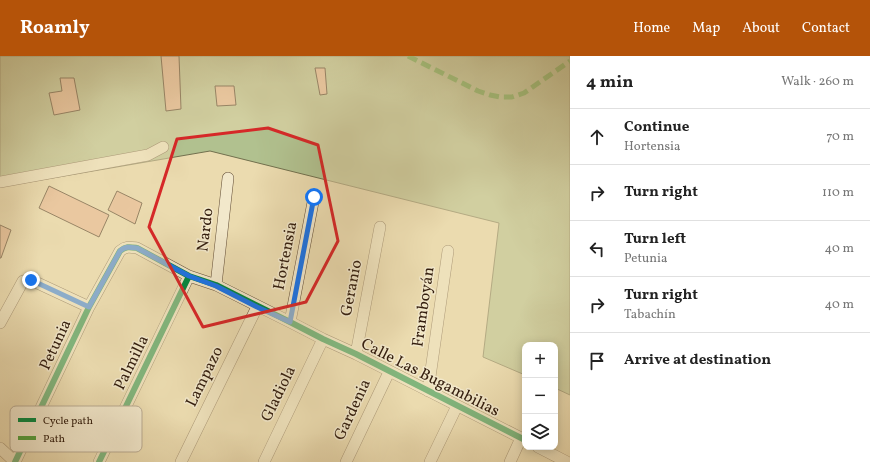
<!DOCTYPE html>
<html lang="en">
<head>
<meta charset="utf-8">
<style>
	body { margin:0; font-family:Vollkorn,serif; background:#f2f2f2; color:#222 }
	.controls { position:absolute; right:12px; bottom:12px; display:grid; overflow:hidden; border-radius:8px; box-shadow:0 2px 10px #0003 }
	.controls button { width:36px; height:36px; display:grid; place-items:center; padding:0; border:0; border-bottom:1px solid #e0e0e0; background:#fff; color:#222; font:20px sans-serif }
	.stop { position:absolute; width:12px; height:12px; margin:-9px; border:3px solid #1a73e8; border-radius:50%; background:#fff }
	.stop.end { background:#1a73e8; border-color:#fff; box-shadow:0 1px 4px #0008 }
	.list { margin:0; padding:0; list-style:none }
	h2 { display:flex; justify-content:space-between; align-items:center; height:52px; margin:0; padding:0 16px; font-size:17px }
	h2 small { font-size:13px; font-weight:400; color:#767676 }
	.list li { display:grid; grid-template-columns:26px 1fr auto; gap:12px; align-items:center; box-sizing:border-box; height:56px; padding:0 16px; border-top:1px solid #e0e0e0 }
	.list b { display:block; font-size:15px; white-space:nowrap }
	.list p { margin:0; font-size:13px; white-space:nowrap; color:#767676 }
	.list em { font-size:13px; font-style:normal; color:#767676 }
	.icon { flex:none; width:22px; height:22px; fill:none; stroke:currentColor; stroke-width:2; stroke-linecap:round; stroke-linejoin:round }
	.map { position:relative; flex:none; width:570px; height:406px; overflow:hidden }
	header { display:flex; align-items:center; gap:24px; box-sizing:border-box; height:56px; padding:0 20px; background:#b45309; color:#fff }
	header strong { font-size:19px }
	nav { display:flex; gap:22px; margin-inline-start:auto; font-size:14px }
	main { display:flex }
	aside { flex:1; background:#fff }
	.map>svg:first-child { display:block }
	.green { fill:#b1c18f; stroke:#72704e }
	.building { fill:#e8b28e; stroke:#341e0e }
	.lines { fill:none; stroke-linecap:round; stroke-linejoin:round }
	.street-casing { stroke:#624d36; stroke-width:12 }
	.street { stroke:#f2e8cb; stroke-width:11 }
	.quiet { stroke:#53a23e; stroke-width:5; stroke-dasharray:10 5; stroke-linecap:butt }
	.cycleway-casing { stroke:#f2e8cb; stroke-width:8 }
	.cycleway { stroke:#00873e; stroke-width:6 }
	.route { stroke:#1a73e8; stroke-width:5 }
	.marked { fill:none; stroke:#d62828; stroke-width:3; stroke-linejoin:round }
	.labels { text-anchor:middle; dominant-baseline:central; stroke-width:3; stroke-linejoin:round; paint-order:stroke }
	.street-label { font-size:16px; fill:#341e0e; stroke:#f2e8cb }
	.key { fill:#f2e8cb; stroke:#b9ab92; stroke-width:1 }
	.key-label { font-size:11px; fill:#341e0e }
</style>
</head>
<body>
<header>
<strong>Roamly</strong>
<nav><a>Home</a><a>Map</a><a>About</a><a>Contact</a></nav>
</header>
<main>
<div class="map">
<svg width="570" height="406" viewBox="0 0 570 406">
	<rect width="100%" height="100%" fill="#ebdbaf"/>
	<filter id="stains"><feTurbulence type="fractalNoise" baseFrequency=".005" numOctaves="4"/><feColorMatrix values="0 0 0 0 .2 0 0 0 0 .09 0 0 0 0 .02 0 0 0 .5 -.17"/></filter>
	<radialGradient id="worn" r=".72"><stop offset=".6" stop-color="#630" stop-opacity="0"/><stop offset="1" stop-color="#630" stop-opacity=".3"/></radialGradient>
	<!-- green -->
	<path class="green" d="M0 0H570V339L555 332V289H525V319L483 301 499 167 210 95 0 131Z"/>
	<!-- building -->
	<path class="building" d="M161 0H179L181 53 166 55Z
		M315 12H325L327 38 320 39Z
		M60 22H74L80 54 54 59 49 37 62 35Z
		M215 30H234L236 49 217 50Z
		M49 130 109 159 99 181 39 152Z
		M117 135 142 147 135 168 108 154Z
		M0 169 11 174 1 202H0Z"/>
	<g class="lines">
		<defs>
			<path id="street" d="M0 126 148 99 163 91
				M216 229 228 122
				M290 266 314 141
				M0 267 23 225 31 224 89 251
				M356 298 380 171
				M428 335 448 195
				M538 391 567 406
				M0 392 15 406
				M15 406 89 251 120 195C126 190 130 191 137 192L189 220 216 229 290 266 323 283 356 298 525 384
				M99 406 189 220
				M181 406 257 251
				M264 406 323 283
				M346 406 389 316
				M430 406 457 350
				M510 406 521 382"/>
		</defs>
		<!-- street casing -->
		<use href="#street" class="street-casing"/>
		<!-- street -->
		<use href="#street" class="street"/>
		<!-- quiet -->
		<path class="quiet" d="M408 0 478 35 490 39 500 41H512L524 37 570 5"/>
		<defs>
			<path id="cycleway" d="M15 406 89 251 120 195C126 190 130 191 137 192L189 220 216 229 290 266 323 283 356 298 525 384
				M99 406 189 220"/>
		</defs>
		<!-- cycleway casing -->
		<use href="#cycleway" class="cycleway-casing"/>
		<!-- cycleway -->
		<use href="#cycleway" class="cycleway"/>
	</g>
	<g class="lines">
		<!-- route -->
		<path class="route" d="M31 224 89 251 120 195C125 190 130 191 137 192L189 220 216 230 257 251 290 266 314 141"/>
	</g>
	<!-- marked area -->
	<path d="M0 0H570V406H0ZM268 72 318 89 338 185 306 246 203 271 149 171 177 83Z" fill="#ebdbaf" fill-opacity=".55" fill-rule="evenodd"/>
	<path class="marked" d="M268 72 318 89 338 185 306 246 203 271 149 171 177 83Z"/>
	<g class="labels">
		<!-- street labels -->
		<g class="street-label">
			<text transform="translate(206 174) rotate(-83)">Nardo</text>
			<text transform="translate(286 200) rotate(-79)">Hortensia</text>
			<text transform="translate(352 232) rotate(-79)">Geranio</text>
			<text transform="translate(424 251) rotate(-82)">Framboyán</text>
			<text transform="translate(56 289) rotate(-65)">Petunia</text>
			<text transform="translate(132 307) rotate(-64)">Palmilla</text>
			<text transform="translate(205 321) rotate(-64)">Lampazo</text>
			<text transform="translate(430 322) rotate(27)">Calle Las Bugambilias</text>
			<text transform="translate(279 338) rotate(-64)">Gladiola</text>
			<text transform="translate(353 354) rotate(-65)">Gardenia</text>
		</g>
	</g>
	<!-- legend -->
	<rect x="10" y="350" width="132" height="46" rx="6" class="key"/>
	<rect x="18" y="362" width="18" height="4" fill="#00873e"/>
	<rect x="18" y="380" width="18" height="4" fill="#53a23e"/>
	<g class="key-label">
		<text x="43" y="368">Cycle path</text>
		<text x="43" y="386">Path</text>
	</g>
	<rect width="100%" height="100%" filter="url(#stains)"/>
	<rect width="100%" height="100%" fill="url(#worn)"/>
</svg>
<div class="controls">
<button>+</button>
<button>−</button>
<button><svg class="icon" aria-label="layers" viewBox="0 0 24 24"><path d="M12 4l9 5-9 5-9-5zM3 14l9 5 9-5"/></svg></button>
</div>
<div class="stop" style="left:314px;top:141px"></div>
<div class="stop end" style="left:31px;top:224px"></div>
</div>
<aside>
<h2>4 min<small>Walk · 260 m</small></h2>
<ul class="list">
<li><svg class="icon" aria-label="ahead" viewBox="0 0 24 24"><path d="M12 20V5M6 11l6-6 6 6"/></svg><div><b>Continue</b><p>Hortensia</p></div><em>70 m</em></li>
<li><svg class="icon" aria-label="right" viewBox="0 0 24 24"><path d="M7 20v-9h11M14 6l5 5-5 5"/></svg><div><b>Turn right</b></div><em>110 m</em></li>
<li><svg class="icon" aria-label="left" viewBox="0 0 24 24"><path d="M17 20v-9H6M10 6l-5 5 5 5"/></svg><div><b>Turn left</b><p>Petunia</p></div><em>40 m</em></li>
<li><svg class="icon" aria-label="right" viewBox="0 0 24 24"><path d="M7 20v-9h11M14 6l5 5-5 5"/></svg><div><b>Turn right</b><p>Tabachín</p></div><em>40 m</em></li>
<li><svg class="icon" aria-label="arrive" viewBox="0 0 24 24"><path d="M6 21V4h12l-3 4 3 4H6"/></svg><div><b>Arrive at destination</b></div></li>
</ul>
</aside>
</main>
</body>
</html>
